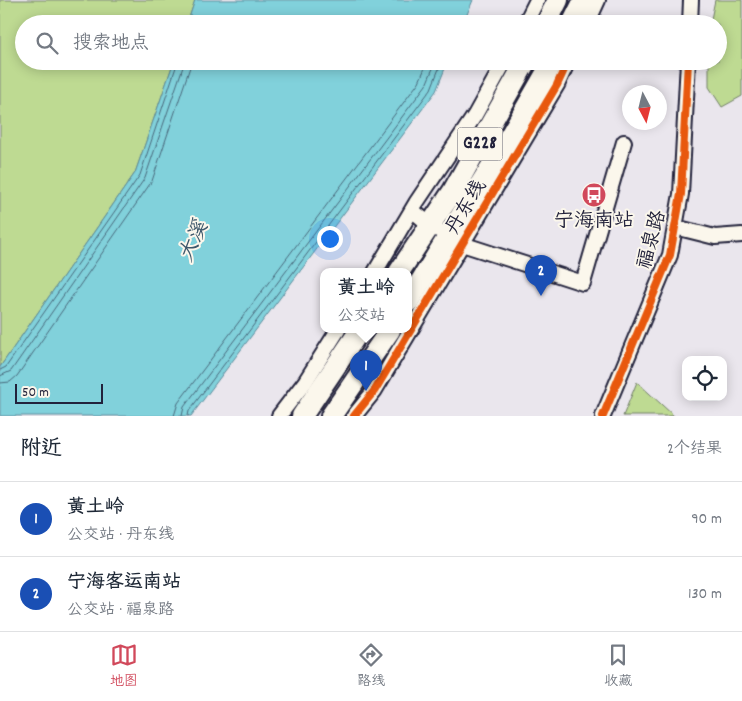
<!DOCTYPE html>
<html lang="zh">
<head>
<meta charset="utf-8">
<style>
	body { margin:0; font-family:Dekko,"LXGW WenKai TC",sans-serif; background:#f6f6f7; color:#1f2937 }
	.controls { position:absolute; right:15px; bottom:15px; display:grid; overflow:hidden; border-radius:10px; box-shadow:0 2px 12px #0003 }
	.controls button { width:45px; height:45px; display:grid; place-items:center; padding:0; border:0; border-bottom:1px solid #e0e1e3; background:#fff; color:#1f2937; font:25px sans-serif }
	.compass { position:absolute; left:622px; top:85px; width:45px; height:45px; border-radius:50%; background:#fff; box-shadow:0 2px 12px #0003; rotate:173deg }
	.scale { position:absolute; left:15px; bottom:12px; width:88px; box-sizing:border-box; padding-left:5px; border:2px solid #22223b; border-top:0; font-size:14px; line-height:18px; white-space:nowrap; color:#22223b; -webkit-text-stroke:4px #fbf7ec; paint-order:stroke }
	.you { position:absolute; left:329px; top:238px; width:18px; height:18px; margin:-12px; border:4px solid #fff; border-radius:50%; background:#1a73e8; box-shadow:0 0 0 8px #1a73e833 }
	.badge { display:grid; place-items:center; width:32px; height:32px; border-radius:50%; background:#d1495b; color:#fff; font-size:16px; font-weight:700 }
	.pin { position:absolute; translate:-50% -41px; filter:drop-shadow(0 1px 2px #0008) }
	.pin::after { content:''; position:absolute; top:26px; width:18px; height:15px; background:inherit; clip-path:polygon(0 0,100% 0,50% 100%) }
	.popup { position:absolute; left:320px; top:268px; width:92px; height:65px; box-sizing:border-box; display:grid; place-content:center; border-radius:10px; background:#fff; filter:drop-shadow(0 1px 4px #0005); font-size:16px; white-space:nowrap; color:#747a83 }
	.popup b { font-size:19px; color:#1f2937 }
	.popup::after { content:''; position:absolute; left:50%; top:100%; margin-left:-10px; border:10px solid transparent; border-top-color:#fff }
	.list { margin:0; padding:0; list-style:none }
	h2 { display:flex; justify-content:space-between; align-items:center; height:65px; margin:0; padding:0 20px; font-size:21px }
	h2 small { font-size:16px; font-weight:400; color:#747a83 }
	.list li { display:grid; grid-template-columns:32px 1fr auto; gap:15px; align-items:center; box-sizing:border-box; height:75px; padding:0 20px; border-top:1px solid #e0e1e3 }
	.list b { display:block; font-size:19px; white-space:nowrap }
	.list p { margin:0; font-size:16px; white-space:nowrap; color:#747a83 }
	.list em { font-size:16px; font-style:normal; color:#747a83 }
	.icon { flex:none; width:28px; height:28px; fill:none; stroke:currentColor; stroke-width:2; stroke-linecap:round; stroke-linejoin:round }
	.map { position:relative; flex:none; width:742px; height:416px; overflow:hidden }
	.search { position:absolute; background:#fff; box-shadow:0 2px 12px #0003; left:15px; right:15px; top:15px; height:55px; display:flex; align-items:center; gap:12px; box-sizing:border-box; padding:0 18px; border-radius:28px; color:#747a83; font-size:19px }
	.sheet { height:215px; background:#fff }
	nav { display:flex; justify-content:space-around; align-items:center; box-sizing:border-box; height:70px; border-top:1px solid #e0e1e3; background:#fff; font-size:14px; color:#747a83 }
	nav a { display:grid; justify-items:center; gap:2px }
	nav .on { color:#d1495b }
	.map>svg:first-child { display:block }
	.green { fill:#beda92; stroke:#707e66 }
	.water { fill:#81d1db; stroke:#5b8b9b }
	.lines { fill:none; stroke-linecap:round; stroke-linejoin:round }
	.shore { stroke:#48687b; stroke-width:1 }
	.minor-casing { stroke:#22223b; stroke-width:18 }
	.highway-casing { stroke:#22223b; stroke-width:24 }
	.minor { stroke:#fbf7ec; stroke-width:14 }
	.highway { stroke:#fbf7ec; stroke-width:20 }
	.cycleway-casing { stroke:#fbf7ec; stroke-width:11 }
	.cycleway { stroke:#e8590c; stroke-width:8 }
	.labels { text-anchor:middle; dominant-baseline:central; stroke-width:4; stroke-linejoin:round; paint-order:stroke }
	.shield { fill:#fbf7ec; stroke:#636270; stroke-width:1 }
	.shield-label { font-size:19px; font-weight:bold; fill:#22223b }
	.street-label { font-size:20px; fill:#22223b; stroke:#fbf7ec }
	.poi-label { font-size:20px; fill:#22223b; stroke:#fbf7ec }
	.water-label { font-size:21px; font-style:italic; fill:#3e576b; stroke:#fbf7ec }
</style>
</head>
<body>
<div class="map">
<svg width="742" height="416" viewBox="0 0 742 416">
	<rect width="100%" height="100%" fill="#eae6ed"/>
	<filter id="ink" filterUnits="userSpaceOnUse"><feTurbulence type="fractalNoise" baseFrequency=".02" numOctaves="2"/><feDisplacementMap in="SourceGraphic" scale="10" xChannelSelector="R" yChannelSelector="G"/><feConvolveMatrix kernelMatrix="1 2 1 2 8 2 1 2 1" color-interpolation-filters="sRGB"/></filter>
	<g filter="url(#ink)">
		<!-- green -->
		<path class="green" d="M0 0H195L187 24H24V61H174L135 173 0 367Z
			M715 0H742V96L722 107 709 87V61H718V24H710Z
			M637 382 674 416H623Z"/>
		<!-- water -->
		<path class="water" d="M195 0H473L463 24H187Z
			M174 61H448L436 91 191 416H0V367L135 173Z"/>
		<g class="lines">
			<!-- shore -->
			<path class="shore" d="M0 370 6 367 140 175 178 61
				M0 376 11 371 145 178 185 61
				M0 383 10 382 17 376 152 181 192 61
				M174 416 178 403 419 82 428 61
				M182 416 184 407 426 85 436 61
				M188 416 189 411 431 89 442 61"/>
			<defs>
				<path id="minor" d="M525 24 537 0
					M587 24 598 0
					M690 24 691 0
					M412 210 430 225 462 244 583 283 624 142
					M675 227 715 237 742 235
					M375 272 416 203 475 115 505 61
					M279 416 305 382 338 330
					M354 416 375 390 557 85 568 61
					M603 416 670 255 681 194 688 61"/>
				<path id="highway" d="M546 24 558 0
					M572 24 584 0
					M399 272 453 191 526 61
					M408 302 511 134 553 61
					M302 416 360 330
					M331 416 390 330"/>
			</defs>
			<!-- minor casing -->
			<use href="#minor" class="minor-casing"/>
			<!-- highway casing -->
			<use href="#highway" class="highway-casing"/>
			<!-- minor -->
			<use href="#minor" class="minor"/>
			<!-- highway -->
			<use href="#highway" class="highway"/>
			<defs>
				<path id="cycleway" d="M354 416 375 390 557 85 568 61
					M603 416 670 255 681 194 688 61"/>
			</defs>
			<!-- cycleway casing -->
			<use href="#cycleway" class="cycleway-casing"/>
			<!-- cycleway -->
			<use href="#cycleway" class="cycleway"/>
		</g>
	</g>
	<!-- icons -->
	<defs>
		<symbol id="bus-disc" viewBox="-11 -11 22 22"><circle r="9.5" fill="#d1495b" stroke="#fbf7ec"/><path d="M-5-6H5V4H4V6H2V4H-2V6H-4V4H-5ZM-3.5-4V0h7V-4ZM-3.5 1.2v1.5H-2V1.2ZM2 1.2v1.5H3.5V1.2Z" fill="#fff"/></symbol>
	</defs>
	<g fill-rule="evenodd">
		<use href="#bus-disc" x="580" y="181" width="28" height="28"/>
	</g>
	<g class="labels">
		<!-- shield labels -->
		<rect class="shield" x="457.5" y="127.5" width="45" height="33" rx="4"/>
		<g class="shield-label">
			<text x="480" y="144">G228</text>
		</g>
		<!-- street labels -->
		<g class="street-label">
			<text transform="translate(467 208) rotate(-59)">丹东线</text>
			<text transform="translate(653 240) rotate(-75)">福泉路</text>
		</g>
		<!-- poi labels -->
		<g class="poi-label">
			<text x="594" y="222">宁海南站</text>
		</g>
		<!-- water labels -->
		<g class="water-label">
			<text transform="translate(195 242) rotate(-66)">大溪</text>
		</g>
	</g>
</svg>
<div class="controls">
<button><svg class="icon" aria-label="locate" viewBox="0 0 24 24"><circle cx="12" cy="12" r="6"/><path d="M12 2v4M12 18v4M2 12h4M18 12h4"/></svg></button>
</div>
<svg class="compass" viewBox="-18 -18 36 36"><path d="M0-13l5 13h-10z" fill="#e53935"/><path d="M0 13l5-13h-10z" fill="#747a83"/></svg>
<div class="scale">50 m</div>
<div class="you"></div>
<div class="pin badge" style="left:366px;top:391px;background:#1a4fb4">1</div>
<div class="popup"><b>黄土岭</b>公交站</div>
<div class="pin badge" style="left:541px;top:296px;background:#1a4fb4">2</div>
<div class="search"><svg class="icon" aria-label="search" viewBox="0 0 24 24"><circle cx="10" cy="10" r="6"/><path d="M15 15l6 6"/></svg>搜索地点</div>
</div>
<section class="sheet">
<h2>附近<small>2个结果</small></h2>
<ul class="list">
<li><span class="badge" style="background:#1a4fb4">1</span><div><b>黄土岭</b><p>公交站 · 丹东线</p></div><em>90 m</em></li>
<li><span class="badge" style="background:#1a4fb4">2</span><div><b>宁海客运南站</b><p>公交站 · 福泉路</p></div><em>130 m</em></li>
</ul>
</section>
<nav>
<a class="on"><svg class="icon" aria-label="map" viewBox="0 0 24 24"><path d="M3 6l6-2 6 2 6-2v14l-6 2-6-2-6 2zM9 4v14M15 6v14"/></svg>地图</a>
<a><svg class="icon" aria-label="directions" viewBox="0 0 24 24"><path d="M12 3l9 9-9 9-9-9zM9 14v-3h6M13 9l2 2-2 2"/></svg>路线</a>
<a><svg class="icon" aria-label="saved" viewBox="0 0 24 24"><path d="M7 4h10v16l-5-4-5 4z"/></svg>收藏</a>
</nav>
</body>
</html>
